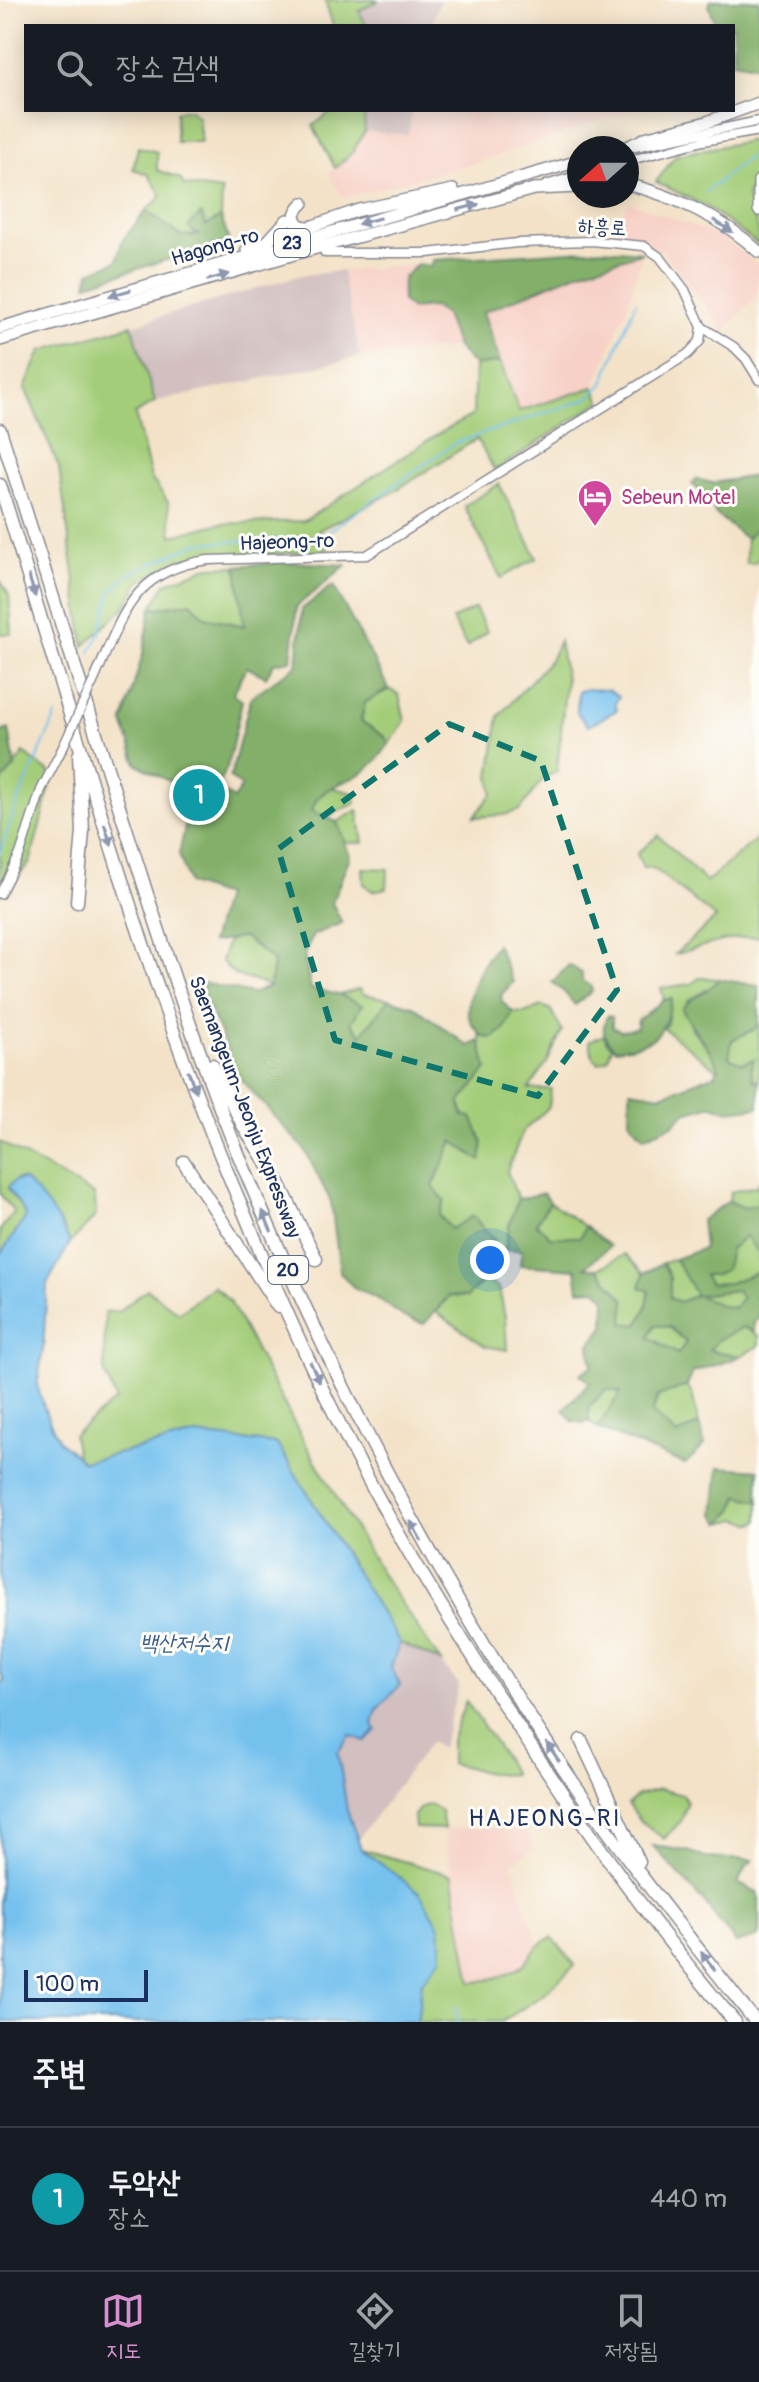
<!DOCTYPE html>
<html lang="ko">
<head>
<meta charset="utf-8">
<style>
	body { margin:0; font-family:Pangolin,"Poor Story",sans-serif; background:#242831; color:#f1f3f6 }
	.compass { position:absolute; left:567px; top:136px; width:72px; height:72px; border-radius:50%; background:#171b24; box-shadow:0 4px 20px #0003; rotate:249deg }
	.scale { position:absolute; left:24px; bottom:20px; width:124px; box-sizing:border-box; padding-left:8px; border:4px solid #1b2f5e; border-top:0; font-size:22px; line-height:28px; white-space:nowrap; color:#1b2f5e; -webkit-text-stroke:6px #fdfcf7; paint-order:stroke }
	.you { position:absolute; left:490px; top:1260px; width:28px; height:28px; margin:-20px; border:6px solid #fff; border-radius:50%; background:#1a73e8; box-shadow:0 0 0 12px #1a73e833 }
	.badge { display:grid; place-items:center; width:52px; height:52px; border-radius:50%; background:#d690ce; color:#fff; font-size:26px; font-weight:700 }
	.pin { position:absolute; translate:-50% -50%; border:4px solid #fff; box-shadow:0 2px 8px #0006 }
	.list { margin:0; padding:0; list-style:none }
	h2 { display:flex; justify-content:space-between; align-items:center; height:104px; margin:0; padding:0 32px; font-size:34px }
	h2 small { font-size:26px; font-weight:400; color:#9ea1a6 }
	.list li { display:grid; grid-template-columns:52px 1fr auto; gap:24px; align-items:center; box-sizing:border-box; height:144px; padding:0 32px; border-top:2px solid #363941 }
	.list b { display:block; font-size:30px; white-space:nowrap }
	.list p { margin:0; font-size:26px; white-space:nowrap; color:#9ea1a6 }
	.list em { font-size:26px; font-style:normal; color:#9ea1a6 }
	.icon { flex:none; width:44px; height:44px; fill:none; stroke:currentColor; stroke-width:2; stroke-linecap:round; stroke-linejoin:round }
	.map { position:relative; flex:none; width:759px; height:2022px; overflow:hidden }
	.search { position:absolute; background:#171b24; box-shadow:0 4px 20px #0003; left:24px; right:24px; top:24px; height:88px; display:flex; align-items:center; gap:20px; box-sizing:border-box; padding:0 28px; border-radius:0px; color:#9ea1a6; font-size:30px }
	.sheet { height:248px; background:#171b24 }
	nav { display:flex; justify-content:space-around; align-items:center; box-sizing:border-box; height:112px; border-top:2px solid #363941; background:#171b24; font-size:22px; color:#9ea1a6 }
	nav a { display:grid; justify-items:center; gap:4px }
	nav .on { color:#d690ce }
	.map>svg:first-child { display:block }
	.built { fill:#f7d1c7 }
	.industrial { fill:#d2bfc0 }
	.green { fill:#a4cd79; stroke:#607e6c; stroke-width:2 }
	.forest { fill:#83b069; stroke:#4f7064; stroke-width:2; fill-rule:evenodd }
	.water { fill:#74c1ee; stroke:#4878a6; stroke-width:2 }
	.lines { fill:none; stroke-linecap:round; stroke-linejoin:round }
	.stream { stroke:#74c1ee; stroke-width:2 }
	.tertiary-casing { stroke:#878892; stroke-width:11 }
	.primary-casing { stroke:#878892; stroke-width:14 }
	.trunk-casing { stroke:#878892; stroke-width:14 }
	.motorway-casing { stroke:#878892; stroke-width:15 }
	.tertiary { stroke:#fff; stroke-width:8 }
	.primary { stroke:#fff; stroke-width:11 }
	.trunk { stroke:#fff; stroke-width:11 }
	.motorway { stroke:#fff; stroke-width:12 }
	.tertiary-bridge-casing { stroke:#878892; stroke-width:11; stroke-linecap:butt }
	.tertiary-bridge { stroke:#fff; stroke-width:8 }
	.oneway { fill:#8d97ae }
	.marked { fill:none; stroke:#0f766e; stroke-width:6; stroke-dasharray:16 10; stroke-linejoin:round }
	.labels { text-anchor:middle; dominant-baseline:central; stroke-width:6; stroke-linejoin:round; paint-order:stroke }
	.shield { fill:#fdfcf7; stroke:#5f6c8c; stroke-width:2 }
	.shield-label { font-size:18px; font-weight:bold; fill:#1b2f5e }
	.street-label { font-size:20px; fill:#1b2f5e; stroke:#fdfcf7 }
	.hotel-label { font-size:20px; fill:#b23c85; stroke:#fdfcf7; text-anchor:start }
	.water-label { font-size:22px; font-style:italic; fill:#365b89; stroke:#fdfcf7 }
	.quarter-label { font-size:24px; letter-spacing:2px; fill:#1b2f5e; stroke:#fdfcf7 }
</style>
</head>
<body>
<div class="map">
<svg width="759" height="2022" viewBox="0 0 759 2022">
	<rect width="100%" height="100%" fill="#fdfcf7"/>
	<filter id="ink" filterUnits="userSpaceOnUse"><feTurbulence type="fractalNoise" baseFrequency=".0125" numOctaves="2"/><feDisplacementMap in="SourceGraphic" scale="16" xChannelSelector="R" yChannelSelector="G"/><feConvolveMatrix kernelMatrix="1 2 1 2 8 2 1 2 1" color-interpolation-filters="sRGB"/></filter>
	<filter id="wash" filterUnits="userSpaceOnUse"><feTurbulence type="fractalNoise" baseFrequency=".006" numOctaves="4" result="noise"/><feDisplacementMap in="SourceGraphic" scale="32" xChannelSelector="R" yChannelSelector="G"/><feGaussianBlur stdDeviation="1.8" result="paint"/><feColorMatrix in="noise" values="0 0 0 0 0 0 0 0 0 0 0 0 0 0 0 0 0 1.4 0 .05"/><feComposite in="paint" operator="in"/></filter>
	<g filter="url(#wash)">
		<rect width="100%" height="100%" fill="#f3e2c7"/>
		<!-- built -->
		<path class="built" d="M412 110H632L479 162 343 198 329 173 352 153 365 131 408 135Z
			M629 202 722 237 759 266V293L725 332 662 249 608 236Z
			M643 252 627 307 594 387 519 411 483 312 582 271Z
			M418 264 403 278 411 309 433 307 445 315 457 347 360 357 342 271Z
			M519 1813 535 1848 512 1863 538 1944 523 1966 485 1981 471 1983 444 1829 494 1828Z"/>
		<!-- industrial -->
		<path class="industrial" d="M379 0H440L431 26H367L359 11Z
			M364 110H412L408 135 365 131Z
			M342 271 360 357 155 402 132 325 302 275Z
			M400 1643 441 1662 459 1685 442 1748 431 1741 357 1841 349 1814 338 1752 350 1735 373 1725 377 1709 400 1685 391 1667Z"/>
		<!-- green -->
		<path class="green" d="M325 0H379L359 11 367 26H333Z
			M181 110H190L198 117 201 142H176V112Z
			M327 110H364L365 131 352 153 335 168 313 126 328 114Z
			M759 139V166L747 196 759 232V245L705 206 656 182 676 155Z
			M138 147 157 152V170L181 179 183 185 222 191 221 217 206 226 202 215 199 235 181 236 146 211 162 196 148 174 133 169Z
			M132 325 155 402 135 414 151 478 168 502 172 536 217 524 304 521 438 434 473 415 475 366 500 362 519 411 594 387 601 401 495 471 477 439 390 494 319 530 328 551 180 559 139 582 127 605 84 646 59 467 25 388 41 351Z
			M499 484 537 558 501 578 464 506Z
			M756 525H759V559L754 563H746V539Z
			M237 566 245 626 205 617 191 602 151 609 166 583 208 567Z
			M0 580 9 595 12 634H0Z
			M475 608 487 632 467 647 452 620Z
			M559 641 566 680 557 771 542 780 520 810 504 815 474 817 493 793 490 777 499 716 550 660Z
			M389 689 399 695 405 721 389 744 385 737 361 721 365 703Z
			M24 753 53 775 30 863 0 895V792L3 780Z
			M330 787 353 793 356 803 327 817 312 811 313 803Z
			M358 810 363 843H345L337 822Z
			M658 835 706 882 759 837V937C730 936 702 947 674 955L716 918 653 868H643L637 854Z
			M363 868 388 869 387 888 372 891 364 884Z
			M244 937 273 961 270 986 235 975 221 961 228 940Z
			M699 978 719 979 714 985 688 1001 692 1029 713 1054 719 1067 718 1070 663 1028 667 1024 671 999 664 1000 661 988 691 984Z
			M360 989 363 994 389 999 362 1035 351 1023 340 995Z
			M542 1006 551 1010 562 1031 548 1061 529 1089H551L549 1107 523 1131 507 1171 518 1199 509 1226 505 1250 489 1245 494 1239 451 1229 439 1215 433 1186 453 1141 480 1160 460 1103 487 1069 480 1041V1033L483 1037 503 1030 513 1012 524 1013Z
			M759 1027V1080L754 1081 751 1068 753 1060 742 1063 728 1058 731 1040Z
			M604 1035 606 1041 612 1046 608 1059 599 1063 593 1057 589 1041Z
			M0 1142 95 1195 96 1216 70 1243 62 1225 24 1180 17 1179 8 1188C13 1199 22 1205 26 1217L0 1255V1230L14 1212 0 1194Z
			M759 1182 758 1205 743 1208 729 1201 730 1192 756 1186Z
			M550 1202 586 1227 580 1237H550L536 1223Z
			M746 1235 759 1254V1272L729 1283 710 1284 703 1274 716 1275 730 1249Z
			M625 1254 644 1274 640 1287 650 1291 646 1309 638 1325 623 1324 610 1284 598 1269Z
			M675 1259 696 1295 736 1290 743 1297 734 1308 722 1306 696 1295 680 1302 670 1298V1278L663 1263Z
			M484 1280 499 1288 505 1317 507 1350 485 1346 436 1312 449 1296 467 1297Z
			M213 1286 229 1300 301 1436 384 1578 441 1662 400 1643 277 1444 196 1435 83 1462 77 1456 73 1435 116 1400 104 1371 105 1312 119 1311 147 1289 179 1313Z
			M655 1325 669 1327 686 1342 678 1354 649 1337Z
			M743 1327 759 1336V1346L740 1356 708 1350 718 1340Z
			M687 1386 692 1393 699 1424 677 1435 652 1414 658 1396Z
			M606 1388 622 1393 597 1428 589 1421V1407Z
			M739 1496 759 1499V1520L754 1524 738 1519 721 1523 733 1510Z
			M466 1701 501 1752 513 1774C486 1777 476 1767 451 1764V1740Z
			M659 1789 683 1795 687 1803 681 1821 664 1839 640 1820 628 1804 638 1795Z
			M429 1804 441 1811 444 1829 415 1828 414 1815 420 1808Z
			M361 1849 452 1875 471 1983C486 1981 514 1975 525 1963 535 1952 537 1944 552 1937L575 1965 544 1994 502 2022H417L422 1982 442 1957Z"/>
		<!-- forest -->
		<path class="forest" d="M711 0H759V66L733 61V26H717L709 7Z
			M146 211 181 236 198 235 188 227 201 214 206 226 221 217 229 241 87 284 90 272 117 261 122 241Z
			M602 249 643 252 582 271 483 312 500 362 475 366 457 347 445 315 433 307 411 309 402 301 403 278 418 264 431 267 433 260Z
			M754 476 759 479V525L746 539 716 514 708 498 692 484 696 479 713 483Z
			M289 562 346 565 297 606 291 660 274 663 266 677 247 667 233 694 242 701 227 768 216 788 234 799 242 786 230 778 251 697 297 665 302 609 333 585 389 689 365 703 361 721 385 737 389 744C381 756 374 765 362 773 345 784 316 788 312 811L337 822 350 856 332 903 342 923 313 935 304 955 311 989 340 995 362 1005 351 1023 361 1035 389 999 413 1006 469 1046 480 1041 487 1069 460 1103 463 1116 472 1117 483 1143 481 1161 453 1141 433 1186 445 1201 439 1215 451 1229 473 1216 494 1240 473 1262 484 1280 467 1297 449 1296 424 1324 404 1317 380 1300 353 1287 340 1272 331 1202 305 1150 239 1077 202 992 204 983 252 994 270 986 273 961 244 937 211 943 224 896 189 884 179 854 186 823 174 784 137 764 123 722 144 650 151 609 191 602 205 617 244 626 237 566Z
			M9 729 15 767 3 780 0 779V732Z
			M496 944 513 982 501 995 502 1002 513 1012 503 1030 493 1038 483 1037C479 1032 474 1027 471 1022 460 1000 484 961 496 944Z
			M569 965 582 973V981L591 986 592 991 575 1005 565 993 552 982Z
			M719 979 759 986V1027L732 1040 729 1057 742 1063 754 1059 751 1068 754 1081 759 1080V1107L729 1111 713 1105 685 1113 673 1125 644 1137 630 1122V1090L662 1095 714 1075 719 1068C710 1046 693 1031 682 1009 692 995 709 993 719 979Z
			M672 999C664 1037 654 1044 616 1049 603 1039 601 1031 607 1016L612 1017V1027L621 1031 637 1028 638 1020 664 1000Z
			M543 1193 550 1202 536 1223 550 1237H580L586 1227 610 1246 585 1267 598 1269 625 1300 623 1323 638 1325 646 1309 650 1291 640 1287 644 1274 663 1263 670 1278V1298L680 1302 696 1295 675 1259 704 1248 701 1220 729 1201 743 1208 759 1204V1254L745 1236 730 1249 726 1269 716 1275H704L710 1284 729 1283 759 1272V1294L755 1296 759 1303V1318L754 1322V1331L743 1327 718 1340 709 1350 740 1356C724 1364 710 1366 693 1372L687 1386 658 1396 652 1413 677 1435 699 1424 705 1445 685 1464 597 1428 621 1392 606 1389 589 1407V1421L583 1423 572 1421 564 1409 590 1382 580 1374 592 1366 590 1344 604 1327 605 1298 597 1289 579 1290 576 1269 520 1265 522 1250H505L509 1226 518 1199ZM736 1290 742 1297 734 1308 722 1306 698 1295ZM655 1325 670 1327 686 1342 678 1354 649 1337Z
			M719 1467 759 1470 758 1501 739 1496 733 1510 721 1523 714 1513Z
			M653 1846 688 1851 705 1858 753 1860 746 1867 738 1883 759 1894V1936L736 1943 703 1901Z"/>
		<!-- water -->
		<path class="water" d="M586 689 608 690 619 697 615 703 617 710 588 726 577 713 578 692Z
			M24 1180C44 1198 59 1219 70 1243L47 1284 43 1349 37 1385 47 1416 59 1441 83 1462 196 1435 277 1444 400 1643 391 1667 400 1685 377 1709 373 1724 376 1730 365 1741 350 1735 338 1752 347 1810 361 1849 419 1892 440 1926 442 1957 422 1982 417 2022H0V1685L4 1681 0 1672V1255L26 1217C22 1205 13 1199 8 1187L14 1181Z"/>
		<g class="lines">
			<!-- stream -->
			<path class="stream" d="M706 192 753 154
				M89 654 99 636 112 590 129 574 198 543 303 538 325 534 455 443 587 399 602 385 636 302
				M0 853 18 801 56 716
				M456 2006 458 2022"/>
		</g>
	</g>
	<g filter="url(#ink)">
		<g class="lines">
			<defs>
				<path id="tertiary" d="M635 147 759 121
					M627 161 703 141 759 131
					M546 185 579 175
					M323 247 325 253H427L517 243 592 241 644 246 660 257 685 290 702 327 734 347 746 359 759 380
					M95 678C122 617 132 570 208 560L367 555 688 354 700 341 702 327
					M0 894 20 854 41 790 63 747"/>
				<path id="primary" d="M303 203C291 214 292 227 310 227L359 210 453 190
					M247 250 267 242 287 220
					M0 328 579 161
					M0 340 298 253 534 189"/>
				<path id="trunk" d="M625 148 648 137 707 122 759 103
					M759 181V210
					M627 184C674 196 723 218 759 252
					M534 189 579 187"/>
				<path id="motorway" d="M0 430C41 561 83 691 124 822 161 938 197 1055 244 1168 329 1372 430 1567 552 1751 614 1845 686 1934 756 2022
					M0 485C75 726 142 972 241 1205 277 1293 316 1380 360 1464 411 1561 470 1653 530 1745 593 1841 660 1935 735 2022
					M77 902 83 831 79 755
					M212 1065 243 1125 279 1183 316 1259
					M184 1162 278 1307
					M581 1740 639 1862"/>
			</defs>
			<!-- tertiary casing -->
			<use href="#tertiary" class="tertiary-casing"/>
			<!-- primary casing -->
			<use href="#primary" class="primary-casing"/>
			<!-- trunk casing -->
			<use href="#trunk" class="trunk-casing"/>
			<!-- motorway casing -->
			<use href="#motorway" class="motorway-casing"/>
			<!-- tertiary -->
			<use href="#tertiary" class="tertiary"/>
			<!-- primary -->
			<use href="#primary" class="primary"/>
			<!-- trunk -->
			<use href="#trunk" class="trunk"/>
			<!-- motorway -->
			<use href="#motorway" class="motorway"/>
			<defs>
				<path id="tertiary-bridge" d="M63 747 95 678"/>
			</defs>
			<!-- tertiary-bridge casing -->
			<use href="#tertiary-bridge" class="tertiary-bridge-casing"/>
			<!-- tertiary-bridge -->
			<use href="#tertiary-bridge" class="tertiary-bridge"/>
		</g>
		<!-- one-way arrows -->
		<defs><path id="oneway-solid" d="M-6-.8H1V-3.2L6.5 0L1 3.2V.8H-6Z" transform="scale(2)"/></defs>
		<g class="oneway">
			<use href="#oneway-solid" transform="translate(468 207) rotate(-15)"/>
			<use href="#oneway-solid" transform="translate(369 221) rotate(164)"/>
			<use href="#oneway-solid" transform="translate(723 226) rotate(32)"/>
			<use href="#oneway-solid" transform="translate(218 277) rotate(-16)"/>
			<use href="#oneway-solid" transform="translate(120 293) rotate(164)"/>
			<use href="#oneway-solid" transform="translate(32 586) rotate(73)"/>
			<use href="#oneway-solid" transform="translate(108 835) rotate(72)"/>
			<use href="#oneway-solid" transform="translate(192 1081) rotate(69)"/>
			<use href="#oneway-solid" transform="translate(267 1221) rotate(-113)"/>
			<use href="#oneway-solid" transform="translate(315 1372) rotate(64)"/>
			<use href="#oneway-solid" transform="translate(416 1531) rotate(-119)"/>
			<use href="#oneway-solid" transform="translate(553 1752) rotate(-124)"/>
			<use href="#oneway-solid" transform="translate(708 1961) rotate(-128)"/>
		</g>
	</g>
	<!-- marked area -->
	<path class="marked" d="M449 724 541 761 617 990 538 1096 335 1040 278 849Z"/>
	<!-- icons -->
	<defs>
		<symbol id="hotel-pin" viewBox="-11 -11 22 30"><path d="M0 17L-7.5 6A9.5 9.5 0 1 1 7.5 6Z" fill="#d1479c" stroke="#fdfcf7"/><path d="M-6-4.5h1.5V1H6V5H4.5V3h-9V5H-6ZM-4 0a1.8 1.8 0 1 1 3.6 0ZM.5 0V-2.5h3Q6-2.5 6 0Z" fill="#fff"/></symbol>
	</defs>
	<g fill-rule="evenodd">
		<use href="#hotel-pin" x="575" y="477" width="40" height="54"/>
	</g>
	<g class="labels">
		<!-- shield labels -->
		<g class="shield">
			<rect x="274" y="229" width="36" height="28" rx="6"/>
			<rect x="268" y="1256" width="40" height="28" rx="6"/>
		</g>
		<g class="shield-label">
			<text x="292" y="243">23</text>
			<text x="288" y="1270">20</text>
		</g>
		<!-- street labels -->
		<g class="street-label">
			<text transform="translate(602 227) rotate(3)">하흥로</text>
			<text transform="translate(215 247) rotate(-16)">Hagong-ro</text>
			<text transform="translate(287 542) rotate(-2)">Hajeong-ro</text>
			<text transform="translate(245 1107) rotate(69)">Saemangeum-Jeonju Expressway</text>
		</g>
		<!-- hotel labels -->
		<g class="hotel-label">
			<text x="621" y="497">Sebeun Motel</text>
		</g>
		<!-- water labels -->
		<g class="water-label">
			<text x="184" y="1643">백산저수지</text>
		</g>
		<!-- quarter labels -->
		<g class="quarter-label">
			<text x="545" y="1818">HAJEONG-RI</text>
		</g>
	</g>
</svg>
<svg class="compass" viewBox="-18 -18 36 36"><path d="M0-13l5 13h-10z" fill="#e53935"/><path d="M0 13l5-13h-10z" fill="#9ea1a6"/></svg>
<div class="scale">100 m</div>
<div class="you"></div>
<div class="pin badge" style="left:199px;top:795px;background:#0f9aa8">1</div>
<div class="search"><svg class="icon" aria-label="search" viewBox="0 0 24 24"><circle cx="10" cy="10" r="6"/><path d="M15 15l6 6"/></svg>장소 검색</div>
</div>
<section class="sheet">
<h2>주변<small></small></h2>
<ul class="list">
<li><span class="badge" style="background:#0f9aa8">1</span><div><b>두악산</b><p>장소</p></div><em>440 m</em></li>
</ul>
</section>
<nav>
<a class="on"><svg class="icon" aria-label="map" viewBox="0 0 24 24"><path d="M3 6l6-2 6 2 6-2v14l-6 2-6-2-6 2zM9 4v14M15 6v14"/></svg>지도</a>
<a><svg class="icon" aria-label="directions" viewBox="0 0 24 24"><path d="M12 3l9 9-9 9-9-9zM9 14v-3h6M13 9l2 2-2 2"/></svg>길찾기</a>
<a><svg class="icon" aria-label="saved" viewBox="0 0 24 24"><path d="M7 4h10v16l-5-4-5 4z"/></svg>저장됨</a>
</nav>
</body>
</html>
